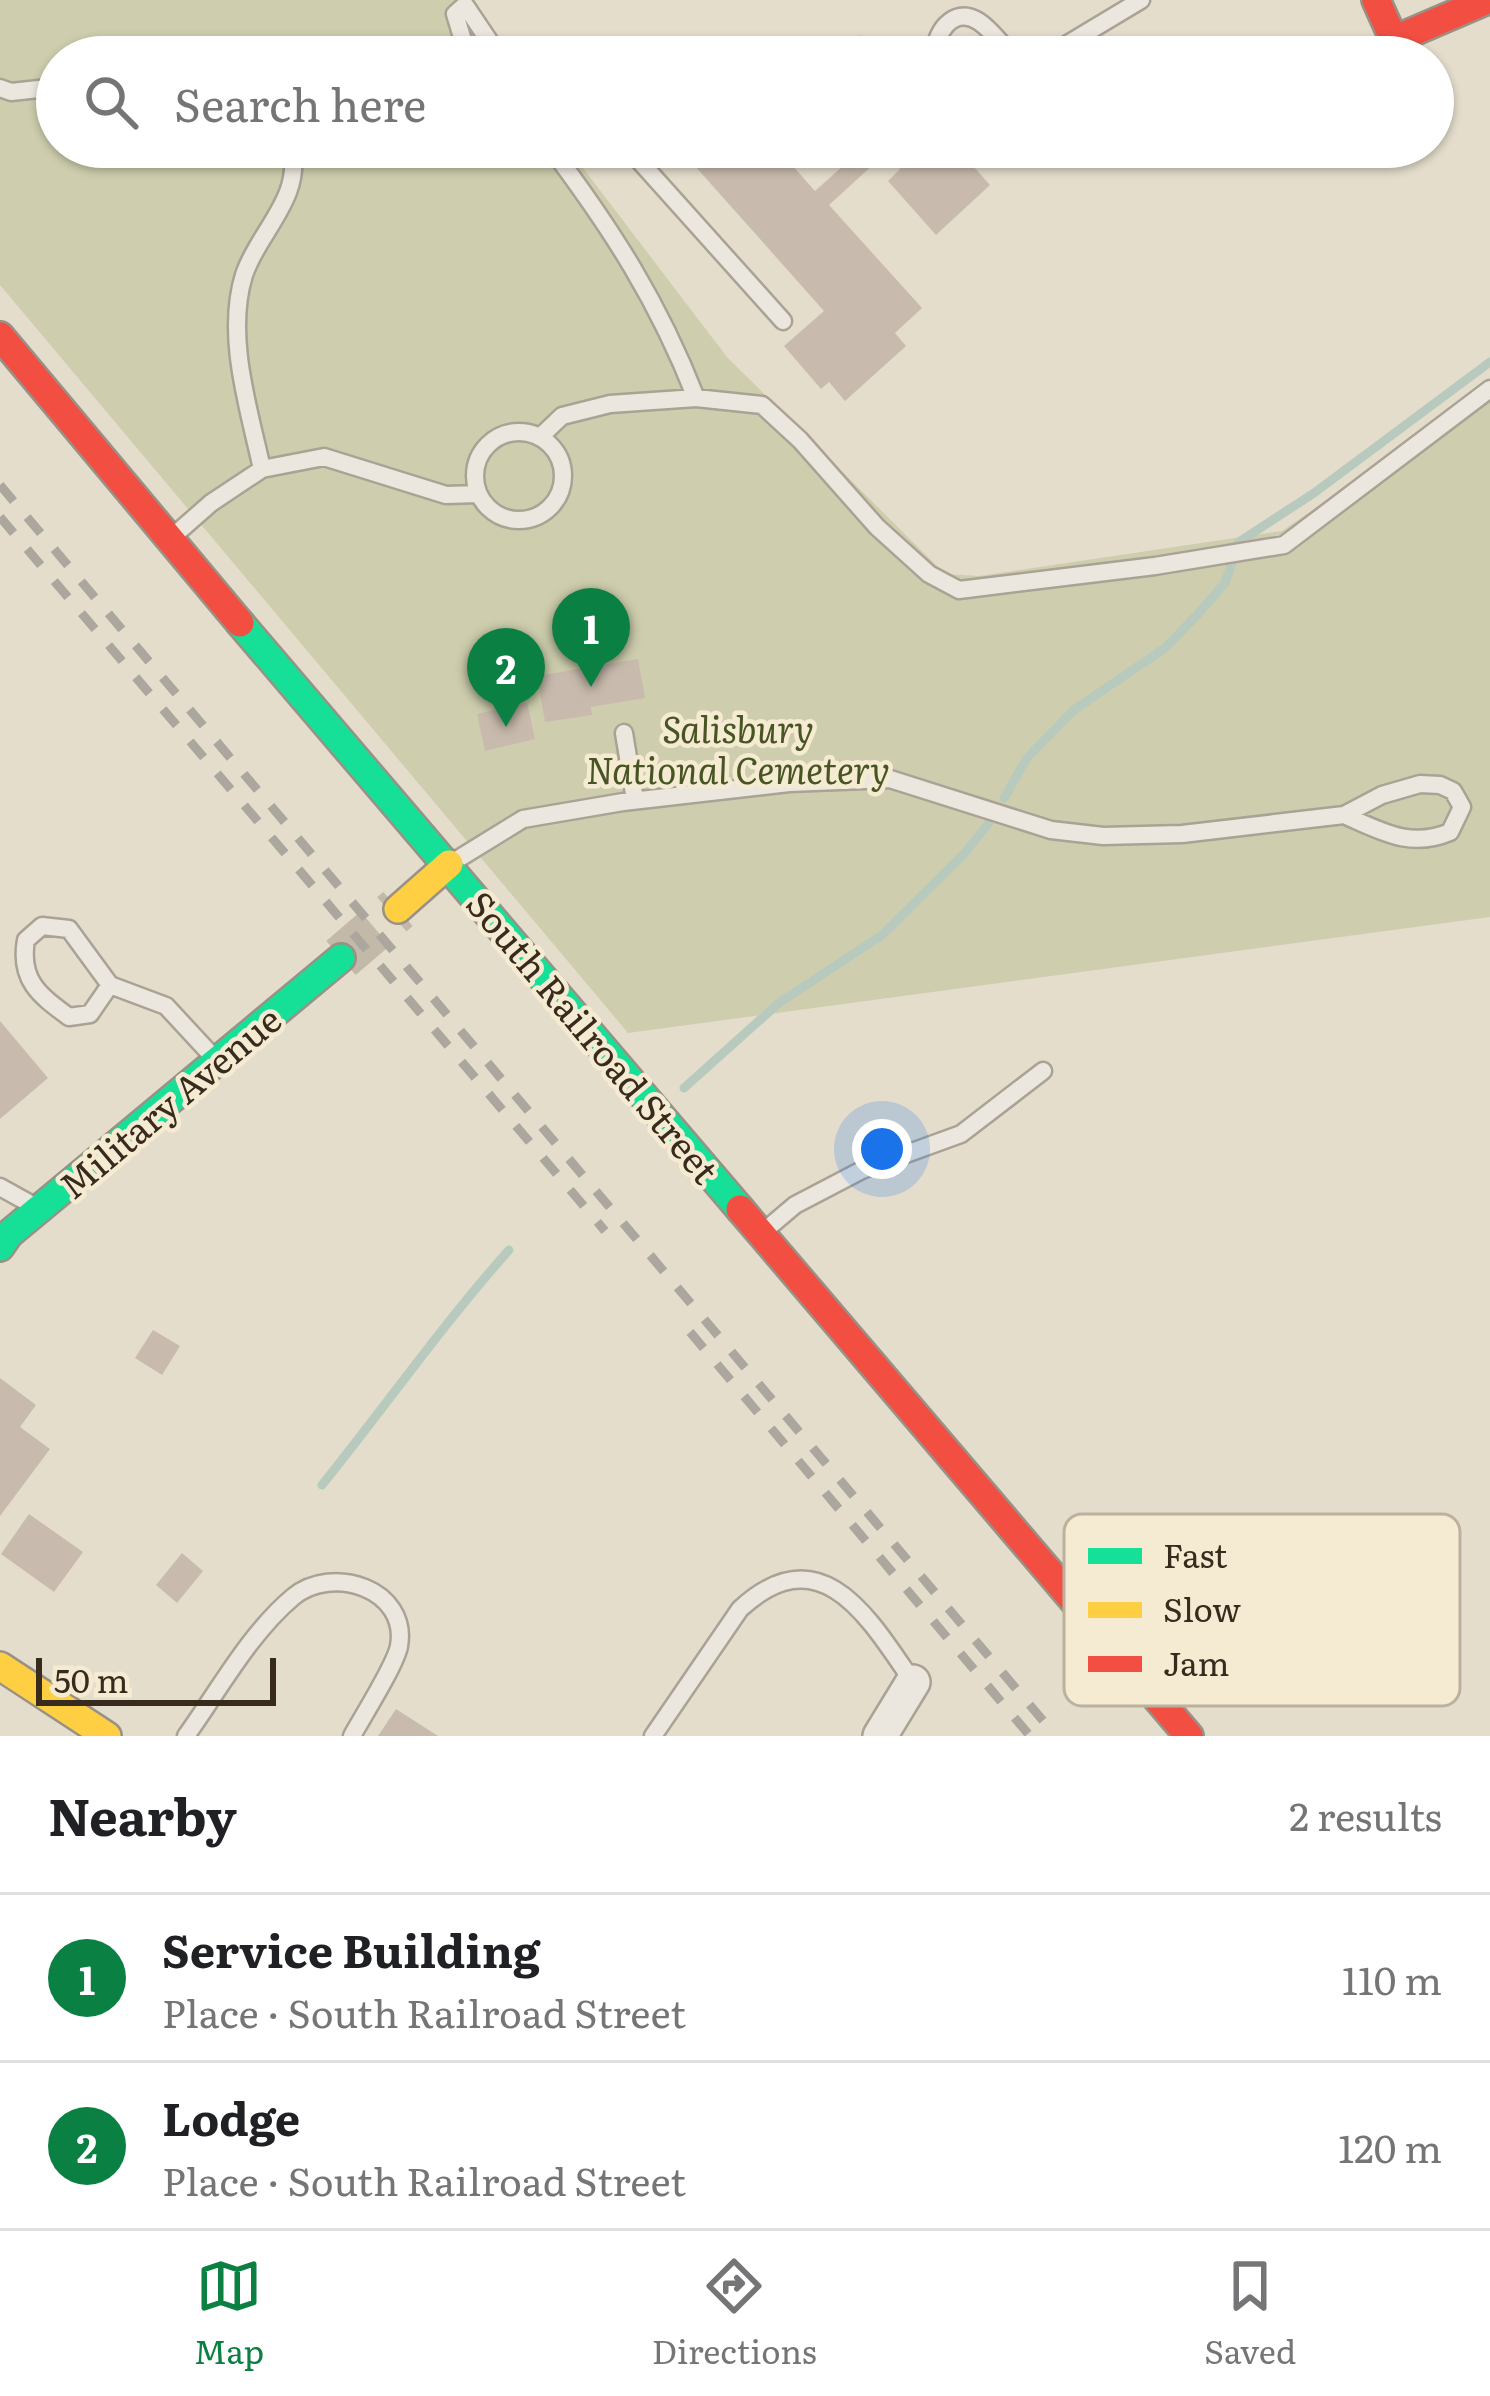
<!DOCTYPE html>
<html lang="en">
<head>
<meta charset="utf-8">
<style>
	body { margin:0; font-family:Literata,serif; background:#f2f2f2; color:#202124 }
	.scale { position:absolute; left:36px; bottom:30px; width:240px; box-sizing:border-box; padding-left:12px; border:6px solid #382a1d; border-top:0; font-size:33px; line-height:42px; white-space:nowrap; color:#382a1d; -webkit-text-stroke:9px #f5ebd2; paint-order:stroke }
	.you { position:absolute; left:882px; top:1149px; width:42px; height:42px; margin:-30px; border:9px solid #fff; border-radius:50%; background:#1a73e8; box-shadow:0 0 0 18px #1a73e833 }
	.badge { display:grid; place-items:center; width:78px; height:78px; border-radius:50%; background:#0b8043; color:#fff; font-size:39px; font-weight:700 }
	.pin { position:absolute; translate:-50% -99px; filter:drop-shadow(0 3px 6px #0008) }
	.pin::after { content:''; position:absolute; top:63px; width:42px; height:36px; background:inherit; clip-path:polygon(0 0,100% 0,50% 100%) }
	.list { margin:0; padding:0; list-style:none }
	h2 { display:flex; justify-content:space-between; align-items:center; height:156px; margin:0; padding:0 48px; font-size:51px }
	h2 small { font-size:39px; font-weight:400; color:#757577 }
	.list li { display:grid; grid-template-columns:78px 1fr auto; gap:36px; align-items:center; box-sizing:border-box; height:168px; padding:0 48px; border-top:3px solid #e0e0e0 }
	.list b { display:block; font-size:45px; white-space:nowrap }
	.list p { margin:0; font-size:39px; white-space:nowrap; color:#757577 }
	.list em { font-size:39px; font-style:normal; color:#757577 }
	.icon { flex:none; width:66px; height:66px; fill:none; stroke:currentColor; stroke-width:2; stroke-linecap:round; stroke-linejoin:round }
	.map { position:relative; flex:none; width:1490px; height:1736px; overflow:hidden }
	.search { position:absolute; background:#fff; box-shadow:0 3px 9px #0004; left:36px; right:36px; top:36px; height:132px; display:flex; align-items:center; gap:30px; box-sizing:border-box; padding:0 42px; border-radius:66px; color:#757577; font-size:45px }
	.sheet { height:492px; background:#fff }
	nav { display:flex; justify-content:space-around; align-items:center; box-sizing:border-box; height:168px; border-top:3px solid #e0e0e0; background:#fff; font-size:33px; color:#757577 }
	nav a { display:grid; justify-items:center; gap:6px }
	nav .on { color:#0b8043 }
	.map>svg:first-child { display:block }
	.cemetery { fill:#ceceae }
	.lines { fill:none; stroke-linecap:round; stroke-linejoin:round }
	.stream { stroke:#b8c9be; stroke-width:9 }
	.building { fill:#c8bbad }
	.secondary-tunnel { stroke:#c2b9a9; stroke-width:45; stroke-dasharray:45 22; stroke-linecap:butt }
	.lane-casing { stroke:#a9a295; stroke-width:21 }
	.street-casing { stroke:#a9a295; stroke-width:38 }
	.fast-casing { stroke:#999185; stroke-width:32 }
	.slow-casing { stroke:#999185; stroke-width:32 }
	.jam-casing { stroke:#999185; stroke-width:32 }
	.lane { stroke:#ece7de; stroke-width:16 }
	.street { stroke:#ece7de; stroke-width:33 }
	.fast { stroke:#16e098; stroke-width:27 }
	.slow { stroke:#ffcf43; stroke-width:27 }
	.jam { stroke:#f24e42; stroke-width:27 }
	.rail { stroke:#aba79e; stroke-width:9; stroke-dasharray:21 21; stroke-linecap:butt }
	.labels { text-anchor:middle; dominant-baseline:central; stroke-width:9; stroke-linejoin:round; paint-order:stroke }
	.park-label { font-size:36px; font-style:italic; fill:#485424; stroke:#f5ebd2 }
	.street-label { font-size:36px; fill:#382a1d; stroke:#f5ebd2 }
	.key { fill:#f5ebd2; stroke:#bcb19c; stroke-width:3 }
	.key-label { font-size:33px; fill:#382a1d }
</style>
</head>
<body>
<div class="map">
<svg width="1490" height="1736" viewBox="0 0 1490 1736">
	<rect width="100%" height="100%" fill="#e4ddcc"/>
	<!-- cemetery -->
	<path class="cemetery" d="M0 0H462L502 57H57V147H567L727 357 945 574 979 576 1282 531 1490 389V917L628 1033 0 285Z"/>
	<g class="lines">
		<!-- stream -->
		<path class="stream" d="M1004 798 1027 758 1074 710 1165 648 1196 616 1225 583 1239 542 1314 493 1490 362
			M684 1088 780 1002 881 936 963 855 989 823
			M322 1485C385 1407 442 1325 509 1250"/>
	</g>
	<!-- building -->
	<path class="building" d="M860 35 881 57H836Z
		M678 147H776L815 191 864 147H901L913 160 927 147H956L990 185 936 235 888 181 900 169 886 153 829 205 922 308 895 333 906 346 845 401 829 382 821 389 784 346 824 311Z
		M638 659 645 698 591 707 592 715 545 722 537 676Z
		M527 702 535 739 485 751 477 714Z
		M0 1021 48 1078 0 1119Z
		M153 1330 180 1346 162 1375 135 1358Z
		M0 1378 36 1405 20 1427 50 1449 0 1516Z
		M29 1514 83 1552 54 1592 1 1554Z
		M182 1553 203 1571 177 1603 156 1585Z
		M396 1709 438 1736H378Z"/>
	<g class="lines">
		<!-- secondary-tunnel -->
		<path class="secondary-tunnel" d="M341 958 398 909"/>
		<defs>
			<path id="lane" d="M468 57 455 14 465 5 500 57
				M934 57C934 35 952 5 978 21 991 29 1002 45 1013 57
				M1046 57 1141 0
				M0 88 11 92 57 87
				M550 147C613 231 658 301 696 398
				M627 147 783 321
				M475 476a44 44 0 1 1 88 0a44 44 0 1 1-88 0Z
				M540 437 562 416 610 404 696 398 762 405 800 440 877 527 929 574 959 590 1155 566 1284 545 1490 389
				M262 469C249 409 225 336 244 275 258 232 304 197 291 147
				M170 539 211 503 262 469 324 457 446 495 478 494
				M624 733 635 800
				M450 864 523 819 623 802 789 783 890 779 1051 830 1103 836 1182 834 1344 815 1382 795 1420 784 1440 785 1453 791 1462 807 1450 832C1410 849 1381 831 1344 815
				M110 985 90 1014 69 1017C39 995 19 980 26 940L42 926 69 929 110 985 166 1006 217 1061
				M0 1187 36 1207
				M762 1233 795 1205 862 1170 961 1134 1043 1071
				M186 1736C219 1690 250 1633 293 1597 332 1564 409 1589 399 1646 396 1664 363 1716 352 1736
				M653 1736 740 1609C821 1534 869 1618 913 1682"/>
			<path id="street" d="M880 1736 913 1682"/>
			<path id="fast" d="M240 623 740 1209
				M0 1247 9 1234 341 958"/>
			<path id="slow" d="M398 909 449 864
				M0 1666 107 1736"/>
			<path id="jam" d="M1376 0 1394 40 1487 0
				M0 336 240 623
				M740 1209 1189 1736"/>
		</defs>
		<!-- lane casing -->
		<use href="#lane" class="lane-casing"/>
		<!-- street casing -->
		<use href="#street" class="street-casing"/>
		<!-- fast casing -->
		<use href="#fast" class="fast-casing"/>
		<!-- slow casing -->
		<use href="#slow" class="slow-casing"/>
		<!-- jam casing -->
		<use href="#jam" class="jam-casing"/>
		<!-- lane -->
		<use href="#lane" class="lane"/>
		<!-- street -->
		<use href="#street" class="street"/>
		<!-- fast -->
		<use href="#fast" class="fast"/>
		<!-- slow -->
		<use href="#slow" class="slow"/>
		<!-- jam -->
		<use href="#jam" class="jam"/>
		<!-- rail -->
		<path class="rail" d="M0 485 1056 1736
			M0 517 605 1231
			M690 1332 1030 1736"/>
	</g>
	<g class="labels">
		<!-- park labels -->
		<g class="park-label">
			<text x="738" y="727">Salisbury<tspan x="738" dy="41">National Cemetery</tspan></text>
		</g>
		<!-- street labels -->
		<g class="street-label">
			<text transform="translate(594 1036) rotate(50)">South Railroad Street</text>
			<text transform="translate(169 1101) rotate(-40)">Military Avenue</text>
		</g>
	</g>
	<!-- legend -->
	<rect x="1064" y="1514" width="396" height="192" rx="18" class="key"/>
	<rect x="1088" y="1548" width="54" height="16" fill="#16e098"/>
	<rect x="1088" y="1602" width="54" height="16" fill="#ffcf43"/>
	<rect x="1088" y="1656" width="54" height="16" fill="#f24e42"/>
	<g class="key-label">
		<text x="1163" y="1568">Fast</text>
		<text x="1163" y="1622">Slow</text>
		<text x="1163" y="1676">Jam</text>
	</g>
</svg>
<div class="scale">50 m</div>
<div class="you"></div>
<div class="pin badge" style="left:591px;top:687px">1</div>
<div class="pin badge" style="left:506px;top:727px">2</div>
<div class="search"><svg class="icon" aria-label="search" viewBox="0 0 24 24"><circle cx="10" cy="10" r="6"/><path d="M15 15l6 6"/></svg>Search here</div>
</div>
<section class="sheet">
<h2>Nearby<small>2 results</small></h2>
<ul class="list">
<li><span class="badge">1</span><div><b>Service Building</b><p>Place · South Railroad Street</p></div><em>110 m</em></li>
<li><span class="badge">2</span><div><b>Lodge</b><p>Place · South Railroad Street</p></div><em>120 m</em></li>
</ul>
</section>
<nav>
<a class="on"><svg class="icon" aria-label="map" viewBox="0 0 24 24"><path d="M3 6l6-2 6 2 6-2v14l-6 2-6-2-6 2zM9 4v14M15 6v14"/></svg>Map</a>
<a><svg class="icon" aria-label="directions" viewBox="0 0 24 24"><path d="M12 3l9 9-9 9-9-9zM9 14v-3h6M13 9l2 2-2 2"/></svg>Directions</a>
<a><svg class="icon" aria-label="saved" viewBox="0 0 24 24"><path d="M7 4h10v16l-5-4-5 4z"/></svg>Saved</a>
</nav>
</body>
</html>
